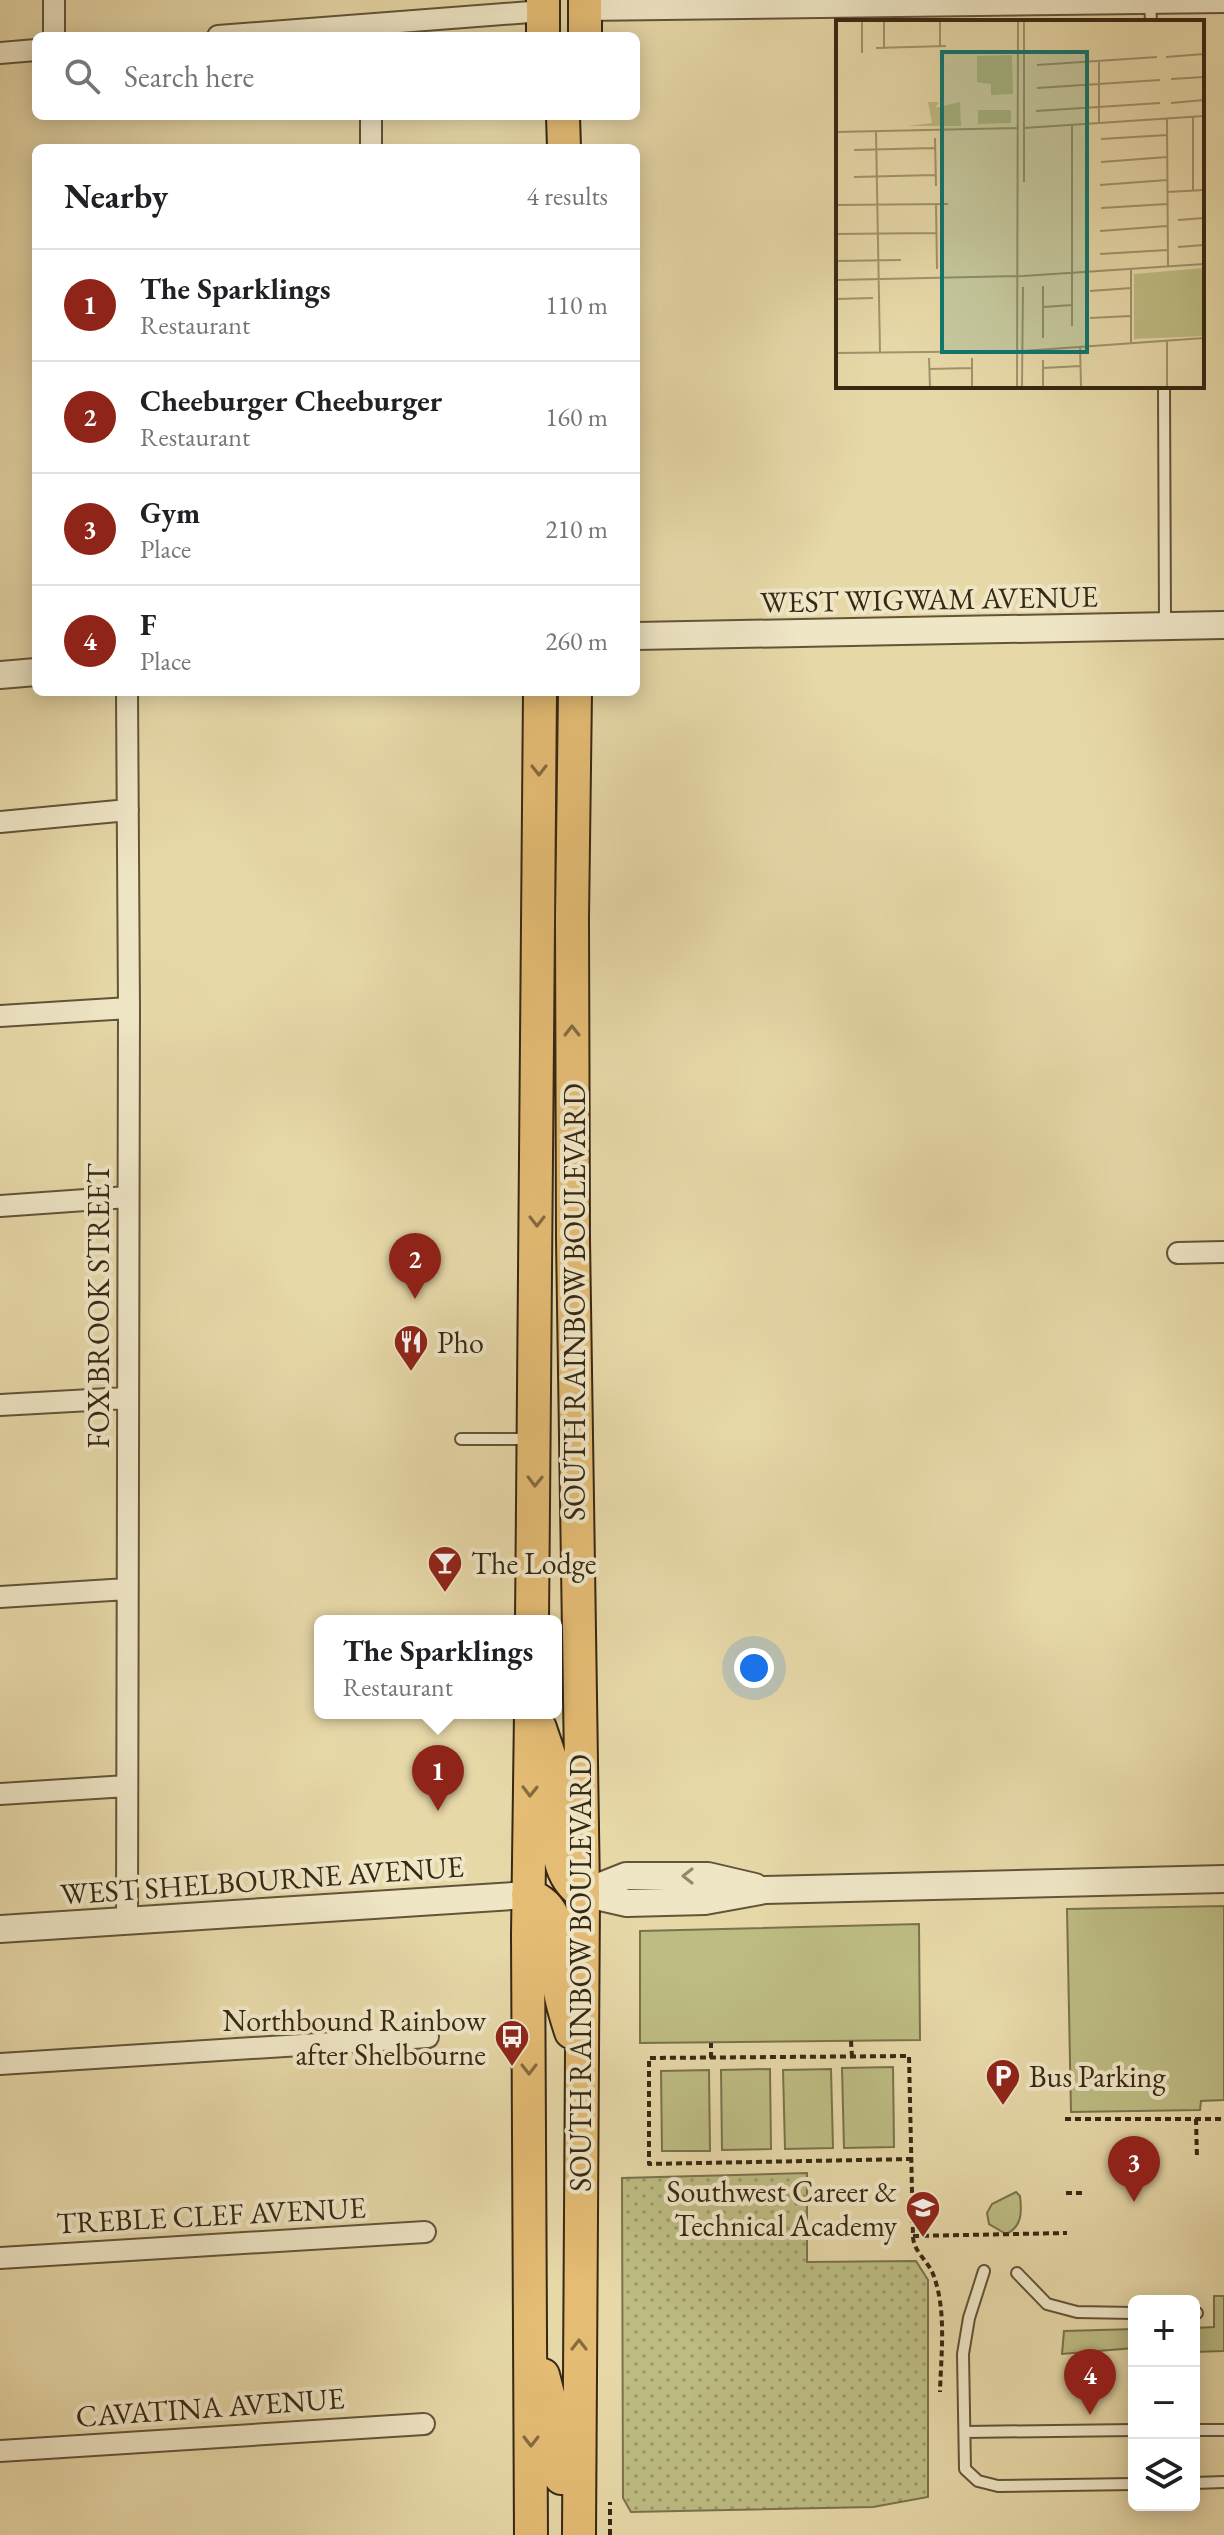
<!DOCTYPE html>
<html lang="en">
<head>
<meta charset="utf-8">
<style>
	body { margin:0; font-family:"EB Garamond",serif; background:#f2f2f2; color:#202124 }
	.controls { position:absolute; right:24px; bottom:24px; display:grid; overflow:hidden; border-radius:12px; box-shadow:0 4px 20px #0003 }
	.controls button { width:72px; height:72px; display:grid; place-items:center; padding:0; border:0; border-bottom:2px solid #e0e0e0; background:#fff; color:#202124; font:40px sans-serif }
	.you { position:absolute; left:754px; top:1668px; width:28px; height:28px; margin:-20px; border:6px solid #fff; border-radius:50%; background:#1a73e8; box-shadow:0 0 0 12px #1a73e833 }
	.badge { display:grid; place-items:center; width:52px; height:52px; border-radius:50%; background:#8f2418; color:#fff; font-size:26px; font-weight:700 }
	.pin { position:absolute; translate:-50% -66px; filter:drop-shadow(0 2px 4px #0008) }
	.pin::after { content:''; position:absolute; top:42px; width:28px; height:24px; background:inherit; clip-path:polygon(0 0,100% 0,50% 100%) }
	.popup { position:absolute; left:314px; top:1615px; width:248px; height:104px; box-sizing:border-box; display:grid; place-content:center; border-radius:12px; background:#fff; filter:drop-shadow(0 2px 6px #0005); font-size:26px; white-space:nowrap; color:#757577 }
	.popup b { font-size:30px; color:#202124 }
	.popup::after { content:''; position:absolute; left:50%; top:100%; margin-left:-16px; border:16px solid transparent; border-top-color:#fff }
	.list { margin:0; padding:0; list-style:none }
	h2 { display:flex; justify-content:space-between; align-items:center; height:104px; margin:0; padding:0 32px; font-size:34px }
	h2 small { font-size:26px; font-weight:400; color:#757577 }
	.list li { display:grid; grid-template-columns:52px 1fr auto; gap:24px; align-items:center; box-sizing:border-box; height:112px; padding:0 32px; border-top:2px solid #e0e0e0 }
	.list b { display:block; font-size:30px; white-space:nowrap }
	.list p { margin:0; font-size:26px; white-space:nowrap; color:#757577 }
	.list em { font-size:26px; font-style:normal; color:#757577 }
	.icon { flex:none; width:44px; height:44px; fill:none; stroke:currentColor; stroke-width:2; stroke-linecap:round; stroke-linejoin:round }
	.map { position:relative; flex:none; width:1224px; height:2535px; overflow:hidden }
	.search { position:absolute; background:#fff; box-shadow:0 4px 20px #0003; left:32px; top:32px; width:608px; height:88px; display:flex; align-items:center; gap:20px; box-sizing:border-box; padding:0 28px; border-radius:12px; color:#757577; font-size:30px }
	.panel { position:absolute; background:#fff; box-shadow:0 4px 20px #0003; left:32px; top:144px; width:608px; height:552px; border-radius:12px }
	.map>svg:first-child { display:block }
	.grass { fill:#bdbc83; stroke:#7a724b; stroke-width:2 }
	.park { fill:url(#park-dots); stroke:#7a724b; stroke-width:2 }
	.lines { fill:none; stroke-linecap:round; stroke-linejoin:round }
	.service-casing { stroke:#635438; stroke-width:14 }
	.minor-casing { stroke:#635438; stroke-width:24 }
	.tertiary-casing { stroke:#635438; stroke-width:30 }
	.primary-casing { stroke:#372813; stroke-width:36 }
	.path { stroke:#372813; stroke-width:4; stroke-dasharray:6 4; stroke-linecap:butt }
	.service { stroke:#efe6c6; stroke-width:10 }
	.minor { stroke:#efe6c6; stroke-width:20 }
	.tertiary { stroke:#efe6c6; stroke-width:26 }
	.primary { stroke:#e4bc74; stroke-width:32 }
	.oneway { stroke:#856b3f }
	.oneway2 { stroke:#93876c }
	.labels { text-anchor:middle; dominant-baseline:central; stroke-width:8; stroke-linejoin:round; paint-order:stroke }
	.street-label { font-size:30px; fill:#372813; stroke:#efe6c6 }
	.poi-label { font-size:30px; fill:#372813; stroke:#efe6c6; text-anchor:start }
	.inset-road { fill:none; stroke:#a1926c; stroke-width:2 }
	.view { fill:#0f766e; fill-opacity:0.15; stroke:#0f766e; stroke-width:4 }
	.inset-edge { fill:none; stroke:#372813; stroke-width:4 }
</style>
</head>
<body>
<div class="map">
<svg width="1224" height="2535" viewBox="0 0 1224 2535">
	<defs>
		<pattern id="park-dots" width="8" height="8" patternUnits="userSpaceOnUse" patternTransform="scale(2)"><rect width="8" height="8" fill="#bdbc83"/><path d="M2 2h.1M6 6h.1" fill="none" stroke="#9a996a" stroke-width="1.8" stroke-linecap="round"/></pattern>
	</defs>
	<rect width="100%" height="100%" fill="#e7d8a8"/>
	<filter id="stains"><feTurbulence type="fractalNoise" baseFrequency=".0025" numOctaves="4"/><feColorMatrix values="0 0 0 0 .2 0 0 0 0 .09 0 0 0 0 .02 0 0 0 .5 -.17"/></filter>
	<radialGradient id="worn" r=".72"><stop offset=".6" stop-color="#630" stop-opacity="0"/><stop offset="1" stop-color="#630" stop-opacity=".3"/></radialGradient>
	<!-- grass -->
	<path class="grass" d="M1224 1906V2100L1201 2101 1200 2110 1071 2112 1067 1909Z
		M919 1924 920 2040 640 2043V1931Z
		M893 2067 894 2147 844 2148 842 2068Z
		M770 2069 771 2149 722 2150 721 2070Z
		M831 2069 833 2148 785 2149 783 2070Z
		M709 2070 710 2151H662L661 2071Z
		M1016 2192 1020 2196C1022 2212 1022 2227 1006 2234L989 2224 987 2213 992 2204Z
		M1214 2296H1224V2351L1194 2352V2328L1214 2327Z
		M1134 2329V2348L1062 2354 1064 2331Z"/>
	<!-- park -->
	<path class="park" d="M807 2173V2262L916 2261 928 2280V2497L873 2507 631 2512 623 2498 622 2178Z"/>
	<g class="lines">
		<defs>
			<path id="service" d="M1150 3 1151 22
				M1164 386 1165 624
				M461 1439H529
				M984 2271 969 2318 963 2354 965 2469 978 2481 998 2486 1134 2484
				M1017 2273 1047 2304 1077 2312 1134 2313
				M1194 2313H1197
				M1194 2430H1224
				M965 2432 1134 2430
				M1194 2483 1224 2482"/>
			<path id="minor" d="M54 0V36
				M585 10 1224 2
				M218 36 543 11
				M0 53 36 50
				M371 148V118
				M127 692 129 1008 127 1921
				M0 822 128 810
				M0 1016 129 1008
				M0 1206 128 1197
				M1178 1253 1224 1252
				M0 1405 127 1398
				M0 1597 127 1589
				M0 1794 127 1786
				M0 2064 428 2037
				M0 2258 425 2232
				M0 2451 424 2424"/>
			<path id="tertiary" d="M636 636 1224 625
				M0 675 36 672
				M583 1893 627 1903 705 1901 765 1890 1224 1879
				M583 1893 626 1876H708L755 1887
				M0 1929 528 1895"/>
			<path id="primary" d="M543 36V0
				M585 36V0
				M563 116 564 148
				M575 692 572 918 573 1240 583 1893 579 2535
				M532 1621 540 692
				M531 1713 528 1935 531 2535
				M540 1728C546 1747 555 1768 557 1788 561 1821 549 1864 577 1889
				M528 1895C568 1909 555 1949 559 1983 560 1999 566 2016 571 2032
				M543 2375 556 2425 561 2478"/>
		</defs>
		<!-- service casing -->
		<use href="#service" class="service-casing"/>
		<!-- minor casing -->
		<use href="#minor" class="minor-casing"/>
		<!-- tertiary casing -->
		<use href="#tertiary" class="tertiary-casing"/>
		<!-- primary casing -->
		<use href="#primary" class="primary-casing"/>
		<!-- path -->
		<path class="path" d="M851 2041 852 2056
			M711 2058V2043
			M1065 2119H1224
			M1196 2119 1197 2158
			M912 2159 649 2164V2058L909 2056 913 2236C913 2251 928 2261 933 2274 947 2310 941 2354 940 2392
			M1066 2193H1083
			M913 2236 1067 2233
			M610 2535V2502"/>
		<!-- service -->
		<use href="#service" class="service"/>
		<!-- minor -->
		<use href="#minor" class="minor"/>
		<!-- tertiary -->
		<use href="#tertiary" class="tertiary"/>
		<!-- primary -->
		<use href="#primary" class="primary"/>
	</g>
	<!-- one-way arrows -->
	<defs><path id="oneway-chevron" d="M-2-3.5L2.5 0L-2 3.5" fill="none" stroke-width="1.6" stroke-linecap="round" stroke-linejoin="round" transform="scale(2)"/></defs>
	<g class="oneway">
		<use href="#oneway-chevron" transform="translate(539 770) rotate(90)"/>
		<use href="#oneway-chevron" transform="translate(572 1031) rotate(-90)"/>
		<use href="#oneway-chevron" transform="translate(537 1221) rotate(90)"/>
		<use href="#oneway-chevron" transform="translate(535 1481) rotate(91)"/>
		<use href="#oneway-chevron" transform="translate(530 1791) rotate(91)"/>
		<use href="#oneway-chevron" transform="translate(529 2069) rotate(90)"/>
		<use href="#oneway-chevron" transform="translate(579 2345) rotate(-90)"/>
		<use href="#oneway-chevron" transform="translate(531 2441) rotate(90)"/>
	</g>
	<use class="oneway2" href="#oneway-chevron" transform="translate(688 1876) rotate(180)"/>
	<!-- icons -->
	<defs>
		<symbol id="restaurant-pin" viewBox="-11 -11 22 30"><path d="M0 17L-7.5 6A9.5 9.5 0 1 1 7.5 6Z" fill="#8f2418" stroke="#efe6c6"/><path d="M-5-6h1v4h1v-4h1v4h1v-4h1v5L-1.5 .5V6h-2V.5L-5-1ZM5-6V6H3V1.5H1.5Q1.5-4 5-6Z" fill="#fff"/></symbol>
		<symbol id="bar-pin" viewBox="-11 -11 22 30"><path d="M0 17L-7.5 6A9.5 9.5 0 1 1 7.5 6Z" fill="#8f2418" stroke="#efe6c6"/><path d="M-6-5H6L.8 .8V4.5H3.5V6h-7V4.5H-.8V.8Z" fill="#fff"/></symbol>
		<symbol id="bus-pin" viewBox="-11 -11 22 30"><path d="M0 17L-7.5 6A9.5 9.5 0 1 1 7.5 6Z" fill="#8f2418" stroke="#efe6c6"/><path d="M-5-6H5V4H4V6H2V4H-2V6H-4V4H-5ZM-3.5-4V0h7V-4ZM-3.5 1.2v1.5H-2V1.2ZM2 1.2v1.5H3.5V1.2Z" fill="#fff"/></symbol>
		<symbol id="parking-pin" viewBox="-11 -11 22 30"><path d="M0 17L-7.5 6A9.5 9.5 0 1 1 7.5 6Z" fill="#8f2418" stroke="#efe6c6"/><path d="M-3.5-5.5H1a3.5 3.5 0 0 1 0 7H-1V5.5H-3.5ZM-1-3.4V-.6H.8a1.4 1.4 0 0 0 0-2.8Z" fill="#fff"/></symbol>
		<symbol id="school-pin" viewBox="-11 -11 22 30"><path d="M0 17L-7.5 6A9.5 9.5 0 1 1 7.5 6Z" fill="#8f2418" stroke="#efe6c6"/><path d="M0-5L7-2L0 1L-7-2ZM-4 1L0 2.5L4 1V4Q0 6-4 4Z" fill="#fff"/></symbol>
	</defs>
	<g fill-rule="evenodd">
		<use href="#restaurant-pin" x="391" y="1322" width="40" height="54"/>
		<use href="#bar-pin" x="425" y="1543" width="40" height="54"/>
		<use href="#bus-pin" x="492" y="2017" width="40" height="54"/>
		<use href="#parking-pin" x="983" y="2056" width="40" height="54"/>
		<use href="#school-pin" x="903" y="2188" width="40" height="54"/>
	</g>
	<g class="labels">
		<!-- street labels -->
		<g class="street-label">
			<text transform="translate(929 599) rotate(-1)">WEST WIGWAM AVENUE</text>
			<text transform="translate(574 1302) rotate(-90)">SOUTH RAINBOW BOULEVARD</text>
			<text transform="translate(98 1306) rotate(-90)">FOX BROOK STREET</text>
			<text transform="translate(262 1880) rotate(-4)">WEST SHELBOURNE AVENUE</text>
			<text transform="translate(580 1973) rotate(-90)">SOUTH RAINBOW BOULEVARD</text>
			<text transform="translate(211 2215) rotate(-3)">TREBLE CLEF AVENUE</text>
			<text transform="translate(210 2407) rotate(-4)">CAVATINA AVENUE</text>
		</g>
		<!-- poi labels -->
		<g class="poi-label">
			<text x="437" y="1342">Pho</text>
			<text x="471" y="1563">The Lodge</text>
			<text x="486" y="2020" text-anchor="end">Northbound Rainbow<tspan x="486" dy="34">after Shelbourne</tspan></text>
			<text x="1029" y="2076">Bus Parking</text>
			<text x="897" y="2191" text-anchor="end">Southwest Career &amp;<tspan x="897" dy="34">Technical Academy</tspan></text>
		</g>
	</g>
	<!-- overview -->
	<g transform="translate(836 20)">
		<rect width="368" height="368" fill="#e7d8a8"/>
		<path d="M92 82H103L99 88 124 82 125 106H71L96 103ZM142 90H175V103L142 104Z" fill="#bdbc83"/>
		<path d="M176 35 177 74 155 75V64L141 62V36ZM368 248V316L298 319V254Z" fill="#bdbc83"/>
		<path class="inset-road" d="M26 1V33M48 1V28M104 1V27M40 28 110 26M330 37 368 34M201 45 321 37M335 59 368 57M201 68 324 60M335 83 368 80M200 91 324 83M357 97V171M331 99 332 246M263 103V41M188 108 368 96M40 111 44 333M0 112 182 108M99 118 100 166M265 119 331 115M18 130 99 128M265 142 331 137M18 157 99 155M188 162V1M264 165 331 160M331 172 368 170M100 184 101 249M0 185 112 184M265 188 331 184M342 200 368 198M264 211 331 206M0 214 100 213M342 227 368 225M264 234 331 230M0 241 65 240M0 260 187 256 368 244M254 271 295 268M0 279 37 278M208 287 236 285M254 298 294 296M236 306V105M207 318V266M331 320V367M295 322V249M244 326 245 367M187 331 368 318M0 333 181 331M93 338 94 367M207 340V367M207 348 245 346M93 349 136 348M136 367V338M181 367 182 1M186 367 187 267"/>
		<path class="view" d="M106 32H251V332H106Z"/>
		<rect width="368" height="368" class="inset-edge"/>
	</g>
	<rect width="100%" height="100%" filter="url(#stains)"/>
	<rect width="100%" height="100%" fill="url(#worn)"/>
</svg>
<div class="controls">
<button>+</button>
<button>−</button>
<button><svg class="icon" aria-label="layers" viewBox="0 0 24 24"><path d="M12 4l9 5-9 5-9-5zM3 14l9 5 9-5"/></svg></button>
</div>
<div class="you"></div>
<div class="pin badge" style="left:438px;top:1811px">1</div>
<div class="popup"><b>The Sparklings</b>Restaurant</div>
<div class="pin badge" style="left:415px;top:1299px">2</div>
<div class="pin badge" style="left:1134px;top:2202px">3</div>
<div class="pin badge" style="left:1090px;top:2415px">4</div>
<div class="search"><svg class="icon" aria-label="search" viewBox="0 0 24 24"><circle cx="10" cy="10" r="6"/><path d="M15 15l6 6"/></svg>Search here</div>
<section class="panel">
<h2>Nearby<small>4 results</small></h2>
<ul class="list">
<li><span class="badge">1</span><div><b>The Sparklings</b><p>Restaurant</p></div><em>110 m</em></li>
<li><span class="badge">2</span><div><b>Cheeburger Cheeburger</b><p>Restaurant</p></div><em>160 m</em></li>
<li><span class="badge">3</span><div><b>Gym</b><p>Place</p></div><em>210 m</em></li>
<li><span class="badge">4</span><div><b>F</b><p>Place</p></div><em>260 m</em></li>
</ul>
</section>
</div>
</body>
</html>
